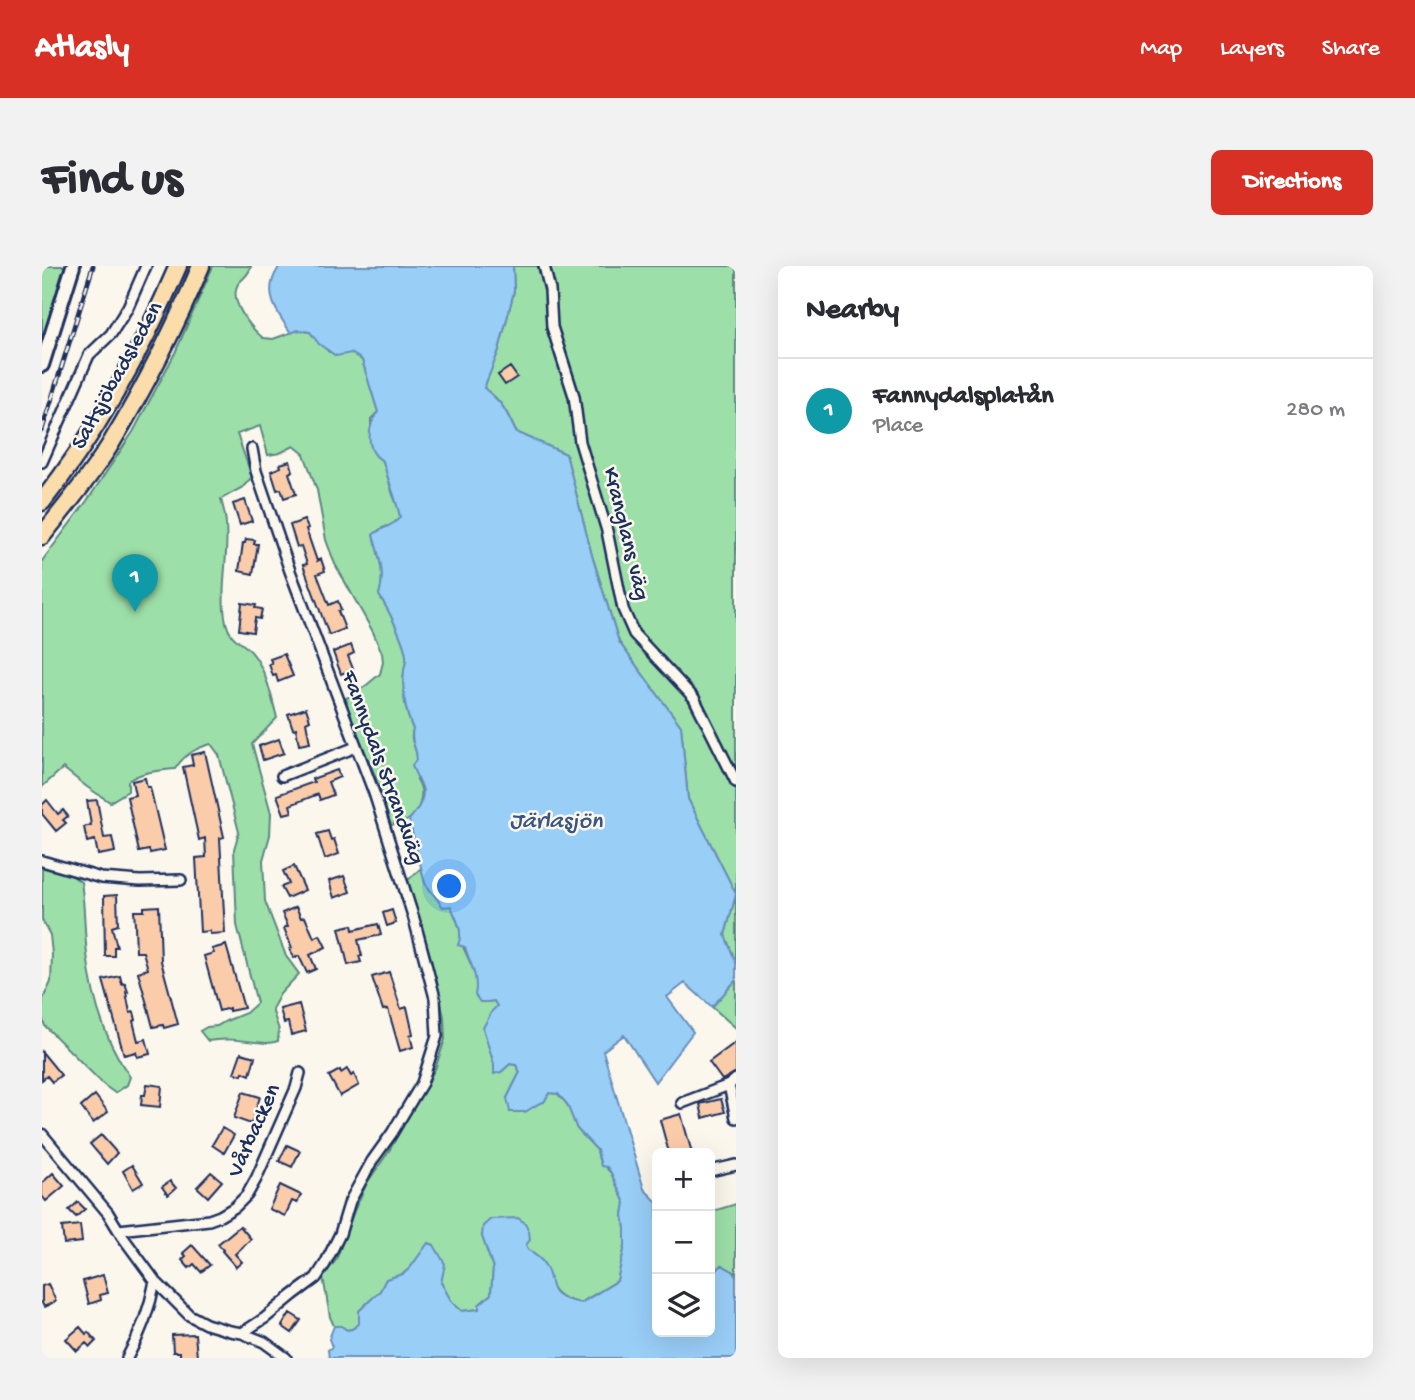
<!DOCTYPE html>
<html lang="en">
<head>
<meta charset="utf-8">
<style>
	body { margin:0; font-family:"Gochi Hand",sans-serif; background:#f2f2f3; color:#2b2b33 }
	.controls { position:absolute; right:21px; bottom:21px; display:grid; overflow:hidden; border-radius:10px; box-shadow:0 7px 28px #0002 }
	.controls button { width:63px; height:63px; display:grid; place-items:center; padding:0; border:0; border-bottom:2px solid #e1e1e2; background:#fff; color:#2b2b33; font:35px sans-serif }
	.you { position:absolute; left:408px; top:621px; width:24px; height:24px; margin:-18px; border:5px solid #fff; border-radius:50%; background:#1a73e8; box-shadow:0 0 0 10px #1a73e833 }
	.badge { display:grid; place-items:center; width:46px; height:46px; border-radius:50%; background:#d93025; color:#fff; font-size:23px; font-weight:700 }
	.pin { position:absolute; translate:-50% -58px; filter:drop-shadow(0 2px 4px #0008) }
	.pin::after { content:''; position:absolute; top:37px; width:24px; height:21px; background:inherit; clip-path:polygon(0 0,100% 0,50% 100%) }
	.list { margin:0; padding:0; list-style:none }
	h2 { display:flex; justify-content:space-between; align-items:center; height:91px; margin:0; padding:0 28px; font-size:30px }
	h2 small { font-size:23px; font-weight:400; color:#7c7c81 }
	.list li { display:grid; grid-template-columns:46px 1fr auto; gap:21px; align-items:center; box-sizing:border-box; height:105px; padding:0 28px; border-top:2px solid #e1e1e2 }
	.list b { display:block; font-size:26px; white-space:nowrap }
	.list p { margin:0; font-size:23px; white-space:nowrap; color:#7c7c81 }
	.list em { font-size:23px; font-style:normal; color:#7c7c81 }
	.icon { flex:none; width:38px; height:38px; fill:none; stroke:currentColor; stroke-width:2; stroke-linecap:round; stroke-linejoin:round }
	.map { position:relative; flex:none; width:694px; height:1092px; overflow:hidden; border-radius:10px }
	header { display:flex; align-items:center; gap:42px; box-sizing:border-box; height:98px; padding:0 35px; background:#d93025; color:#fff }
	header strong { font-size:33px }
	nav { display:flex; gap:38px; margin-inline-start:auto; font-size:24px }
	.intro { display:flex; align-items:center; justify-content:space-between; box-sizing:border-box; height:168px; padding:0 42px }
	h1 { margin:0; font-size:49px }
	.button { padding:18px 32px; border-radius:10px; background:#d93025; color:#fff; font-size:24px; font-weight:700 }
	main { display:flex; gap:42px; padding:0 42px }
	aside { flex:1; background:#fff; border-radius:10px; box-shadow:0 7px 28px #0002 }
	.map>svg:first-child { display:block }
	.green { fill:#9ddfa8; stroke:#5c8783; stroke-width:2 }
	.water { fill:#99cef7; stroke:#678eba; stroke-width:2 }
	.building { fill:#fbccaa; stroke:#1b2f5e; stroke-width:2 }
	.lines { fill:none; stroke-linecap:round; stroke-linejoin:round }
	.street-casing { stroke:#1b2f5e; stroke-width:14 }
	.secondary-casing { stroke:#1b2f5e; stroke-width:18 }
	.highway-casing { stroke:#1b2f5e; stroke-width:21 }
	.street { stroke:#fbf7ec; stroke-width:9 }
	.secondary { stroke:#fbf7ec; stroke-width:12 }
	.highway { stroke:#fbddab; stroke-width:16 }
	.rail-casing { stroke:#1b2f5e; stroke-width:5 }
	.rail { stroke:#fbf7ec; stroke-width:2.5; stroke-dasharray:8; stroke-linecap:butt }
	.labels { text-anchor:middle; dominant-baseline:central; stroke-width:5; stroke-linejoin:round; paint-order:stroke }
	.street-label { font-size:23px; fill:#1b2f5e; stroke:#fbf7ec }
	.water-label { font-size:24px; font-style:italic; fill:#3a5784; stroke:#fbf7ec }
</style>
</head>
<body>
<header>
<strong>Atlasly</strong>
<nav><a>Map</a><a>Layers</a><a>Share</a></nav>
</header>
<div class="intro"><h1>Find us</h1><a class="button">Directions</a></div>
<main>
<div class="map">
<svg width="694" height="1092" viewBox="0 0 694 1092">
	<rect width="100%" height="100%" fill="#fbf7ec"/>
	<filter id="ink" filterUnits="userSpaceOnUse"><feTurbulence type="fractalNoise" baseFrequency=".0143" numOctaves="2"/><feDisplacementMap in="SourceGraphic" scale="14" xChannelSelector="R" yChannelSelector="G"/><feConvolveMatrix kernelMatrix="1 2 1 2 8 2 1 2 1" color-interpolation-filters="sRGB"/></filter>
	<g filter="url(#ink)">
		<!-- green -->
		<path class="green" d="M0 0H26L0 80Z
			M171 0H209C207 10 201 11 196 18 186 35 209 62 221 72L231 73 256 64 268 66 287 86 309 87 320 94 336 146 329 153V180L341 195 351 229 356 241 358 251C353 258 350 259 343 261 339 262 335 266 331 269 337 290 344 308 337 329 345 341 366 381 364 394 364 398 362 401 362 405 360 424 363 446 371 463 367 476 374 479 375 491 375 498 375 506 375 514 384 525 378 547 366 554 361 557 354 558 349 559L334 512 307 447 304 432 315 427 338 408 341 396 340 387 331 366 293 298 284 274 275 224 262 188 252 180 238 187 226 189 218 160 195 168 210 211 201 221 179 233C181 242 184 250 184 259 187 291 177 324 184 356 189 378 203 374 214 392 225 409 230 432 235 452L210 478 229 547 228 569 221 594 223 635 244 690 257 708 238 728 230 743 237 764 236 775C224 779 224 776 213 776 197 774 181 772 166 775L158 765 165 761 175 760 184 755 204 747 215 737 195 659 192 583 197 566 177 489 169 478C153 482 142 489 133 503 116 505 100 505 86 515V525L68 536 45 521 21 502 0 521V295L47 232 91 166 133 87Z
			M471 0H694V697L683 669 694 628 646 533 639 460 577 376 549 286 524 188 474 166C465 146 460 135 442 122L457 84 472 25Z
			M0 601 29 609 39 616C43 640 42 664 45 688 50 732 63 775 88 811L85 819 73 827 63 820 3 760 0 751 1 733 9 716 10 688 8 669 0 654Z
			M379 602 383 617 401 641 409 640 419 665 418 674 433 707 435 719 445 736 452 735 455 740 441 762 452 798 459 806 468 798 474 799 478 806 465 832 498 837 502 836 507 827 516 828 525 838 535 863 555 884 557 894 569 907 583 937 581 949 583 962V980L575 1015 538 1037C492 1028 520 1002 486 985L484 979 440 970 451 1002 449 1028 437 1039V1043L420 1045C398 1029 397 1005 392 979L387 977 368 1002 361 1008 344 1013 338 1025 317 1045V1058L310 1063 305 1064 299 1060H292L288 1051 281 1011 294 994 312 945 325 917 347 885 393 803 403 773 402 751 388 689 366 614Z
			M694 714V762L670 741Z
			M694 938V1012L692 1006 680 999 668 1011V946Z"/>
		<!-- water -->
		<path class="water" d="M236 0H471L472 25 457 84 442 122C461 137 464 145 474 166L524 188 551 293 577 376 639 460 646 533 694 628 683 669 694 697V714L670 741 643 717 625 731 651 766 613 816 582 769 561 785 602 923 615 936V1066H668V1011L680 999 692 1006 694 1012V1092H287L286 1084 290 1081 287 1073 292 1060H299L305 1064 310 1063 317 1058V1045L338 1025 344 1013 361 1008 368 1002 386 977 392 979 403 998 399 1017C408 1030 406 1035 420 1045L437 1043V1039L449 1028 451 1002 440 970 441 960 449 953 476 952 483 957 487 965 488 974 484 979C487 987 494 988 500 995 517 1016 497 1030 539 1037L575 1015 583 980V962L581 949 583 937 569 907 565 901 559 900 555 884 535 863 525 838 516 828 507 827 502 836 498 837 483 846H468L465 832 478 806 474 799 468 798 459 806 452 808V798L441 762 450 745 455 740 452 735 445 736H438L433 729C437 711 428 698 423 681L416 679C422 665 414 653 409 640L401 641 383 617 367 554C374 546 384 533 380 521 377 514 372 507 370 499 382 487 366 480 371 463 363 446 360 424 362 405 362 401 364 398 364 394 366 381 345 341 337 329 344 308 337 290 331 269 340 260 350 262 358 251 354 232 346 214 341 195 323 186 325 160 336 146L320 94 309 87 294 90 277 78 268 66 256 64 249 67C235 47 220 27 236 3Z"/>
		<!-- building -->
		<path class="building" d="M468 101 475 111 463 119 456 109Z
			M248 195 251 205 247 207 254 228 242 232 239 223 235 224 229 205 239 201 238 198Z
			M203 234 210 255 198 259 191 238Z
			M262 254 266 262 264 263 275 295 279 293 283 305 275 308 287 339 296 335 299 344 296 345 303 363 287 369 261 299 265 298 259 280 255 281 248 259Z
			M204 273 213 274 212 278H216L211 308 197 305 201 277H203Z
			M200 337 214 339 213 342 220 343 218 353 213 352 211 366 197 364Z
			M309 379 312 387 306 390 311 403 299 408 291 386Z
			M242 388 251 410 236 416 234 409 231 410 227 398 230 397 228 393Z
			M264 442 268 454 264 456 268 477 257 479 254 462 251 463 246 448Z
			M237 473 242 487 221 494 217 480Z
			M163 486 182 571 178 572 183 667 168 668V665L158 666 154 592 164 591 163 572 157 574 141 501 151 499 149 489Z
			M295 504 298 511 286 516 291 529 278 534 276 528 248 539 250 546 242 548 235 529 272 516 270 513Z
			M103 512 105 521H108L123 584 108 587 107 584 97 586 85 531 93 529 90 515Z
			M5 534 16 548 21 544 26 550 21 554 24 557 14 565 0 548V539Z
			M55 534 62 572 70 571 73 586 56 589 53 574 45 576 42 561 49 559 45 535Z
			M286 565 289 574 292 573 297 588 283 593 275 568Z
			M252 600 263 624 245 632 239 621 247 618 241 605Z
			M302 610 308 626 292 632 287 615Z
			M75 629 76 659 70 661 75 681H72V690H63L62 630Z
			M117 640 119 695 136 758 122 762 121 759 111 761 106 742 96 706 106 703 101 686H94L93 659 92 645H102V641Z
			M254 641 259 652 263 651 272 672 278 669 284 681 268 689 274 703 265 707 257 690 252 692 248 683 250 682 242 662 246 660 240 647Z
			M350 644 354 657 345 660 341 647Z
			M336 658 339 669 316 674 320 690H317L319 696 306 699 297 662 310 659 311 664Z
			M184 679 202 742 187 745V742L177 745 162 690 172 687 170 683Z
			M347 706 359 743 365 741 371 768 368 769 371 781 358 785 346 743 341 744 330 711Z
			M78 710 80 718 83 717 86 726H84L88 747 92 746 94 754 91 755 96 775 104 773 108 788 95 791 94 786 82 789 61 714Z
			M257 738 264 765 249 769 246 756 242 757 238 743Z
			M694 776V806L680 814 667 796Z
			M0 786 19 809 10 816 5 810 0 814Z
			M199 787 213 791 208 809 201 806 200 809 192 807Z
			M305 803 309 810 312 808 317 819 298 830 287 810 298 804 299 807Z
			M105 818 120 820 118 841 99 839 100 829H103Z
			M201 826 218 831 209 858 192 852Z
			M53 829 66 846 51 857 39 841Z
			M679 833 683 846 661 852 658 838Z
			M639 848 650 887H627L618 854Z
			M180 862 192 869 182 887 170 879Z
			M59 869 75 887 65 898 48 878Z
			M245 879 258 885 250 901 237 895Z
			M90 899 101 917 91 923 81 905Z
			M169 906 180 915 166 931 155 921Z
			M11 907 22 920 4 935 0 930V917Z
			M128 915 134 922 126 929 120 921Z
			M238 919 259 929 255 937 250 935 243 950 227 943Z
			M36 936 43 943 34 951 27 944Z
			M38 959 40 976 22 978 20 961Z
			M198 960 209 973 193 988 200 996 194 1001 180 985 181 984 176 978Z
			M150 979 168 999 159 1006 152 998 147 1002 140 994 144 990 141 987Z
			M61 1009 66 1027 58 1029 59 1034 47 1038 41 1015Z
			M6 1018 14 1035 2 1041 0 1037V1020Z
			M248 1047 259 1054 250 1067 240 1060Z
			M38 1061 44 1068 46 1066 54 1075 48 1081 44 1077 35 1085 24 1073Z
			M153 1068 155 1091H138V1086H131L130 1069Z"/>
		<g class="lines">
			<defs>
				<path id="street" d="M502 0 508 24 510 61 532 130 538 176 565 265 581 343 592 368 652 432 694 516
					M0 196 47 89 69 68 86 41 104 0
					M240 510 314 481
					M0 595 59 612 98 615 139 614
					M694 813 687 819 694 852
					M640 837 687 819
					M0 868 66 947 80 970 113 1015 147 1049 164 1058 188 1065 200 1067 222 1076 244 1092
					M668 905 694 899
					M77 964 167 954 178 950 193 941 205 929 214 913 254 822 258 807
					M200 1067 223 1052 251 1029 274 1012 283 998 298 968 308 935 330 895 350 867 380 817 395 770 393 732 372 653 332 527 248 305 214 205 210 183
					M85 1092C98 1069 108 1042 113 1015"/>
				<path id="secondary" d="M0 99 31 0"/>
				<path id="highway" d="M0 236C56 165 100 84 136 0
					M0 270C23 241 48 211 68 179 103 121 133 62 159 0"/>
			</defs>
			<!-- street casing -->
			<use href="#street" class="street-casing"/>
			<!-- secondary casing -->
			<use href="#secondary" class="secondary-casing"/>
			<!-- highway casing -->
			<use href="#highway" class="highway-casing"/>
			<!-- street -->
			<use href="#street" class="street"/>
			<!-- secondary -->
			<use href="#secondary" class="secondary"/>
			<!-- highway -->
			<use href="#highway" class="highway"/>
			<defs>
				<path id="rail" d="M0 164 51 0"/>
			</defs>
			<!-- rail casing -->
			<use href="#rail" class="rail-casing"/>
			<!-- rail -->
			<use href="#rail" class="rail"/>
		</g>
	</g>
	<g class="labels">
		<!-- street labels -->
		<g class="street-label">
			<text transform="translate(76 110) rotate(-61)">Saltsjöbadsleden</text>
			<text transform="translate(583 268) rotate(76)">Kranglans väg</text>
			<text transform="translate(340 502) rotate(70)">Fannydals Strandväg</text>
			<text transform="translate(213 865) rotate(-66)">Vårbacken</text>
		</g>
		<!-- water labels -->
		<g class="water-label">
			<text x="514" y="556">Järlasjön</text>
		</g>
	</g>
</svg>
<div class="controls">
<button>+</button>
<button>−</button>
<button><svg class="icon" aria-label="layers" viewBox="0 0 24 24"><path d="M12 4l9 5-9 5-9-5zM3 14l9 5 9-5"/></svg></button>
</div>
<div class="you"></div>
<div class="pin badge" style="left:93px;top:346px;background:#0f9aa8">1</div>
</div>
<aside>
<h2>Nearby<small></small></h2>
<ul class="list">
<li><span class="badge" style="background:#0f9aa8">1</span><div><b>Fannydalsplatån</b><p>Place</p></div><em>280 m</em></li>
</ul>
</aside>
</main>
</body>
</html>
